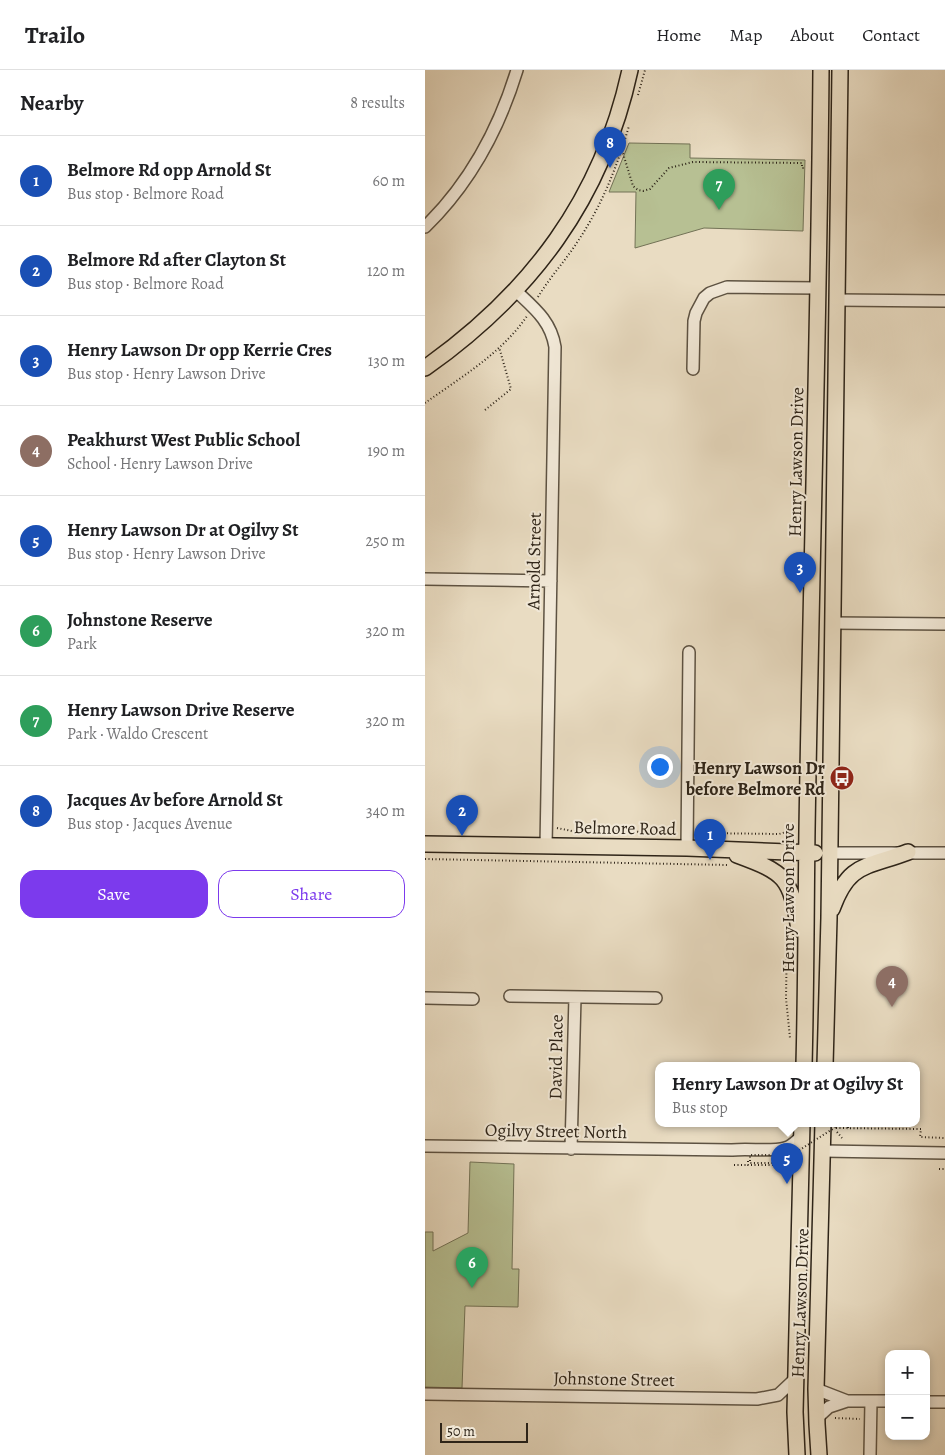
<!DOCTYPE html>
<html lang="en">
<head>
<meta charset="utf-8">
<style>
	body { margin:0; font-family:Alegreya,serif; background:#f6f6f6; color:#202124 }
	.controls { position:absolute; right:15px; bottom:15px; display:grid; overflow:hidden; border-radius:10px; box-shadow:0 2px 8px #0003 }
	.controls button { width:45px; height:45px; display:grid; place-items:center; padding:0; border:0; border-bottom:1px solid #e0e0e0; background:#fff; color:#202124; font:25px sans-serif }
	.scale { position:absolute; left:15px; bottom:12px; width:88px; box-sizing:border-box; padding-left:5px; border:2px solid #2e2418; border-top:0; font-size:14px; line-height:18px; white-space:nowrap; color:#2e2418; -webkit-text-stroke:4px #f1e8d7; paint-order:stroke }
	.you { position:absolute; left:234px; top:696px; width:18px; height:18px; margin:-12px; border:4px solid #fff; border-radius:50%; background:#1a73e8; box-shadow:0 0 0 8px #1a73e833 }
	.badge { display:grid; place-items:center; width:32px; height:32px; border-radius:50%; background:#7c3aed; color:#fff; font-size:16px; font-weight:700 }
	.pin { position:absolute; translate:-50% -41px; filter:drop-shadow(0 1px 2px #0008) }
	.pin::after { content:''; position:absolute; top:26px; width:18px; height:15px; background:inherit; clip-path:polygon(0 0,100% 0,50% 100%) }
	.popup { position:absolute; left:230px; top:992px; width:265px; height:65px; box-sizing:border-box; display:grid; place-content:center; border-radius:10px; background:#fff; filter:drop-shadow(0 1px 4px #0005); font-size:16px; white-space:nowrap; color:#757577 }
	.popup b { font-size:19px; color:#202124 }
	.popup::after { content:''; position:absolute; left:50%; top:100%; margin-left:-10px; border:10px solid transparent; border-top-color:#fff }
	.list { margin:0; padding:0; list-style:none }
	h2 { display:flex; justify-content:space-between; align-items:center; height:65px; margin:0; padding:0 20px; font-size:21px }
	h2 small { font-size:16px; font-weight:400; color:#757577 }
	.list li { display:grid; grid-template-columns:32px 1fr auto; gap:15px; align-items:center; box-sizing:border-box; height:90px; padding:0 20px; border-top:1px solid #e0e0e0 }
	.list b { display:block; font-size:19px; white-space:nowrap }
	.list p { margin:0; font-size:16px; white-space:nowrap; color:#757577 }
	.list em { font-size:16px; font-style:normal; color:#757577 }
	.actions { display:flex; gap:10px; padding:15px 20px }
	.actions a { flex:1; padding:11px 0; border:1px solid #7c3aed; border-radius:15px; text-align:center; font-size:18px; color:#7c3aed }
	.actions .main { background:#7c3aed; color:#fff }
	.map { position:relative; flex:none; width:520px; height:1385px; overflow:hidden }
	header { display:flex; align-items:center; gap:30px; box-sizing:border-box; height:70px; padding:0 25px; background:#fff; border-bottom:1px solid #e0e0e0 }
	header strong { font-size:24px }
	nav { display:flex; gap:28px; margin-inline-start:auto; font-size:18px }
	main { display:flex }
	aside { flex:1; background:#fff }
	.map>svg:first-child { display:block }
	.green { fill:#b7c093; stroke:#727256 }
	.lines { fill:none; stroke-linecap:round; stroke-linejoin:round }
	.minor-casing { stroke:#5d5242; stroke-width:14 }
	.major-casing { stroke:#2e2418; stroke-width:18 }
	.path { stroke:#2e2418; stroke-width:2; stroke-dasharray:1 2.5; stroke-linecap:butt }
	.minor { stroke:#f1e8d7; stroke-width:11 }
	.major { stroke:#e9dcc2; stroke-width:15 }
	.path-bridge { stroke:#2e2418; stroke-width:2; stroke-dasharray:1 2.5; stroke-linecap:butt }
	.labels { text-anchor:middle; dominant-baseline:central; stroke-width:4; stroke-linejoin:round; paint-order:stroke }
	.street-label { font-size:18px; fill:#2e2418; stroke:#f1e8d7 }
	.poi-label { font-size:18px; font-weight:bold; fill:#2e2418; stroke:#f1e8d7; text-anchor:end }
</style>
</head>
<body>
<header>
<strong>Trailo</strong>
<nav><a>Home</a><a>Map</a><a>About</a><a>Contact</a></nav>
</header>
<main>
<aside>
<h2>Nearby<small>8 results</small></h2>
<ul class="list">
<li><span class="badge" style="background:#1a4fb4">1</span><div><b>Belmore Rd opp Arnold St</b><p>Bus stop · Belmore Road</p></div><em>60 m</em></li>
<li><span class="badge" style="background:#1a4fb4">2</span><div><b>Belmore Rd after Clayton St</b><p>Bus stop · Belmore Road</p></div><em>120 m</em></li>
<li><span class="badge" style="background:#1a4fb4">3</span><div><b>Henry Lawson Dr opp Kerrie Cres</b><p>Bus stop · Henry Lawson Drive</p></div><em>130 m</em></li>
<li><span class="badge" style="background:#8d6e63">4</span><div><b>Peakhurst West Public School</b><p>School · Henry Lawson Drive</p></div><em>190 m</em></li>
<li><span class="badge" style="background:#1a4fb4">5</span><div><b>Henry Lawson Dr at Ogilvy St</b><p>Bus stop · Henry Lawson Drive</p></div><em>250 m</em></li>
<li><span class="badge" style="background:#2e9e5b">6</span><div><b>Johnstone Reserve</b><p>Park</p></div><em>320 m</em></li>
<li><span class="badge" style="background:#2e9e5b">7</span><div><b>Henry Lawson Drive Reserve</b><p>Park · Waldo Crescent</p></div><em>320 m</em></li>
<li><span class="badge" style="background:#1a4fb4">8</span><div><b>Jacques Av before Arnold St</b><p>Bus stop · Jacques Avenue</p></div><em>340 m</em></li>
</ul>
<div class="actions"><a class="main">Save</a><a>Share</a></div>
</aside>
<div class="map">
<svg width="520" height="1385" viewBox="0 0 520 1385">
	<rect width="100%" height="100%" fill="#e9dcc2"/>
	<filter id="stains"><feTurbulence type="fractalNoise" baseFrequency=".004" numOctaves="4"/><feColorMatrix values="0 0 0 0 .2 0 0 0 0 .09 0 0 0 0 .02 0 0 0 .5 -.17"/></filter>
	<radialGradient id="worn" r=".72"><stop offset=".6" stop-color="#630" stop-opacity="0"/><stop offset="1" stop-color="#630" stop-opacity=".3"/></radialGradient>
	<!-- green -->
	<path class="green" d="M204 73 265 74V88L380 90 378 161 279 158 210 178 211 122H184Z
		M45 1092 89 1094 87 1199H94L93 1237 40 1236 37 1318 0 1317V1162H8V1181L43 1163Z"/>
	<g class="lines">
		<defs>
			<path id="minor" d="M0 157C45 113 74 59 92 0
				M91 221C109 238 126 251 130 277L121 776
				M411 230 520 231
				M268 299 269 251 271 243 279 228 285 223 302 217 393 218
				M0 509 126 511
				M407 553 520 554
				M262 778 264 582
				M404 783H520
				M85 926 231 928
				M0 928 48 929
				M0 1076 307 1080C324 1078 346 1082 360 1078 366 1077 371 1071 376 1067
				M146 1079 150 927
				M398 1081 520 1083
				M391 1319 422 1331H464
				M0 1324 332 1329 353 1325 370 1309
				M501 1332H520
				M392 1348 404 1337 422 1331
				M445 1385 446 1331"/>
			<path id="major" d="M0 298C106 223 177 129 205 0
				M0 774 262 778 390 783
				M312 785C361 803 365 807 374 859
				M407 839C424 792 441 798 483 782
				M379 995C381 917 381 839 382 760 386 507 394 253 396 0
				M400 995 404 848 415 0
				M372 1385 370 1342 377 1053
				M394 1385 392 1354 391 1319 398 1053"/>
		</defs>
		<!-- minor casing -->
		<use href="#minor" class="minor-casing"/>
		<!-- major casing -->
		<use href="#major" class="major-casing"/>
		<!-- path -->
		<path class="path" d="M213 25 220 0
			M197 80 208 116 213 120 218 121 225 119 244 98 268 92 377 93V98H381
			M113 227C125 207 141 190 153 171 177 135 192 97 204 56
			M0 333C35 308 77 283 102 246
			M60 340 86 319 74 277
			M132 758 147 761 251 762
			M274 763 354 764 368 760
			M0 789 303 795
			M362 865 361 928 365 968
			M411 1058 496 1059 495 1067 520 1068
			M423 1058V1053
			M412 1062 417 1068
			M323 1091V1095H349L350 1091
			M309 1095H323
			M514 1099H520
			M410 1348 435 1349"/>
		<!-- minor -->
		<use href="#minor" class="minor"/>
		<!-- major -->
		<use href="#major" class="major"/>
		<!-- path-bridge -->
		<path class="path-bridge" d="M350 1091 349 1085H325V1093H354L417 1053"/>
	</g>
	<!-- icons -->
	<defs>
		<symbol id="bus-disc" viewBox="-11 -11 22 22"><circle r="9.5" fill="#8f2418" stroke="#f1e8d7"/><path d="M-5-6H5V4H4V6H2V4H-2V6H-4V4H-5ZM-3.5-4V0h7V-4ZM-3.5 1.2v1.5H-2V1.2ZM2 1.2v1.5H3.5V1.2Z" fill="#fff"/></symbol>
	</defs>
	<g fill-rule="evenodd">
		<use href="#bus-disc" x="403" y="694" width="28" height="28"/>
	</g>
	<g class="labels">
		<!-- street labels -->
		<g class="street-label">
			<text transform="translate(371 392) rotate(-89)">Henry Lawson Drive</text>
			<text transform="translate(109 491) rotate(-89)">Arnold Street</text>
			<text transform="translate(200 758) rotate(1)">Belmore Road</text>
			<text transform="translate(363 828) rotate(-90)">Henry Lawson Drive</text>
			<text transform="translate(131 987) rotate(-89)">David Place</text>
			<text transform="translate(131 1061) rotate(1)">Ogilvy Street North</text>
			<text transform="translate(375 1233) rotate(-88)">Henry Lawson Drive</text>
			<text transform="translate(189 1309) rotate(1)">Johnstone Street</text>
		</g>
		<!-- poi labels -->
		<g class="poi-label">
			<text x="400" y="698">Henry Lawson Dr<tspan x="400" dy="21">before Belmore Rd</tspan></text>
		</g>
	</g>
	<rect width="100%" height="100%" filter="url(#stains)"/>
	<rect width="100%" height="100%" fill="url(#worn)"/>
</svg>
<div class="controls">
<button>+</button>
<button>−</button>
</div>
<div class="scale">50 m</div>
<div class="you"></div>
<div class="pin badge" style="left:285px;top:790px;background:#1a4fb4">1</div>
<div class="pin badge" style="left:37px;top:766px;background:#1a4fb4">2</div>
<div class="pin badge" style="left:375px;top:523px;background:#1a4fb4">3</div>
<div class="pin badge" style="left:467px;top:937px;background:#8d6e63">4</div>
<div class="pin badge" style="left:362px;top:1114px;background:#1a4fb4">5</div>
<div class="popup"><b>Henry Lawson Dr at Ogilvy St</b>Bus stop</div>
<div class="pin badge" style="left:47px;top:1218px;background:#2e9e5b">6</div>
<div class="pin badge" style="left:294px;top:140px;background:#2e9e5b">7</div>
<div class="pin badge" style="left:185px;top:98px;background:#1a4fb4">8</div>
</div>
</main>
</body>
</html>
